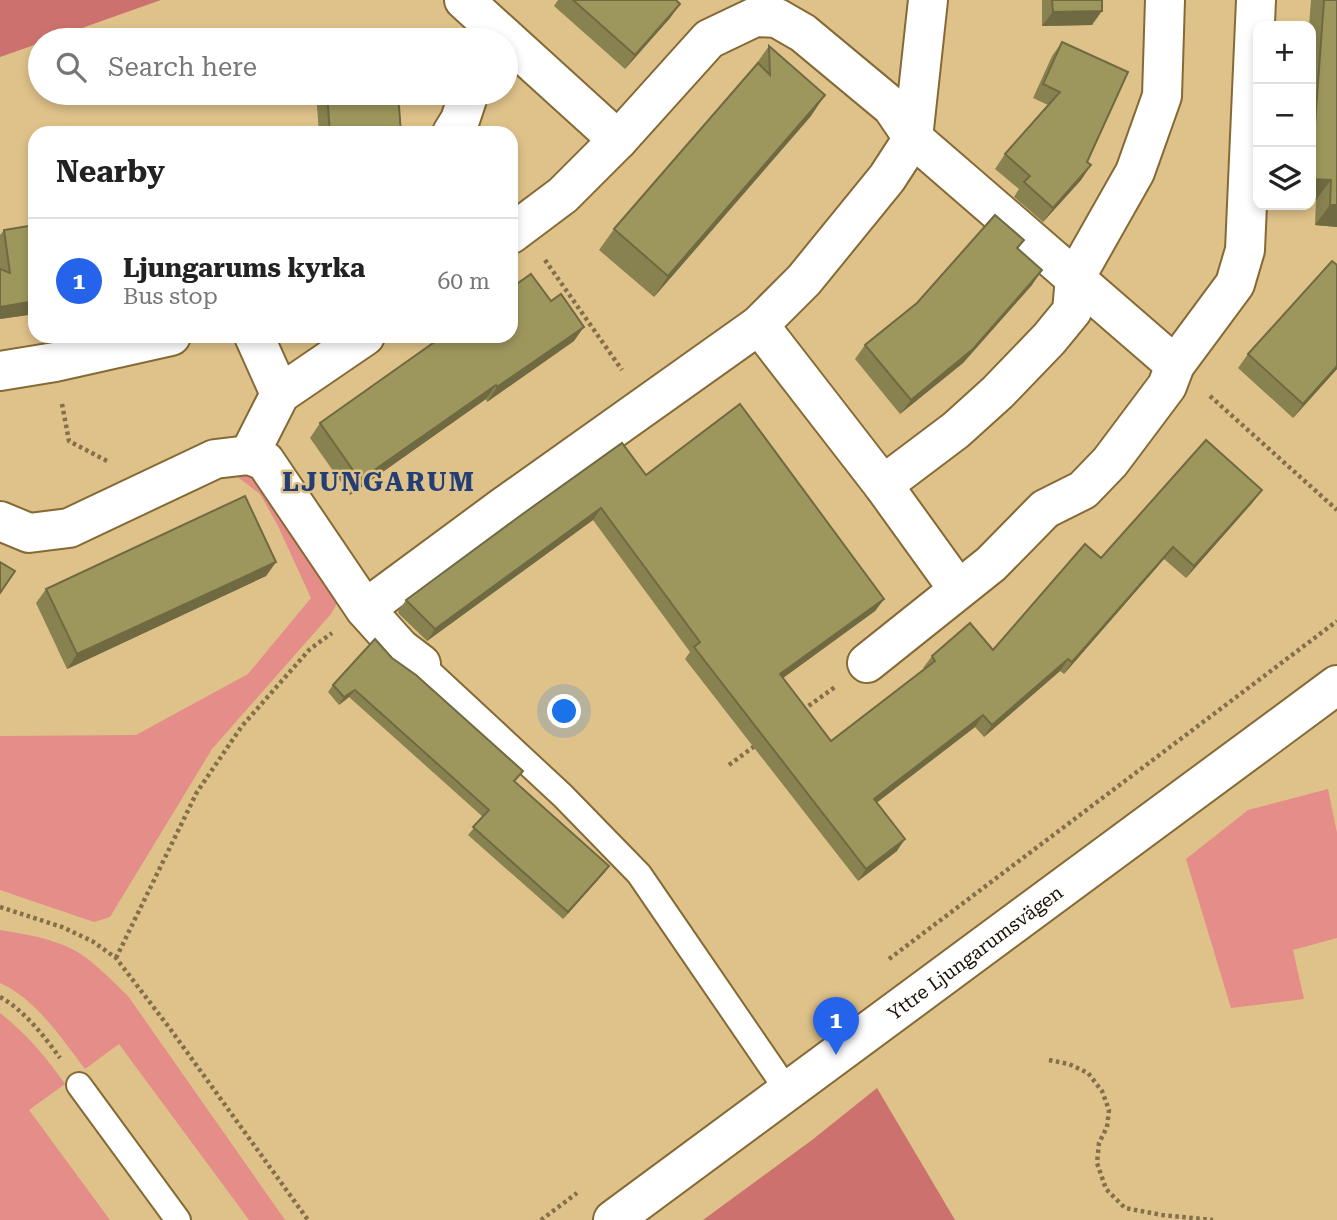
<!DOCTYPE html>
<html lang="en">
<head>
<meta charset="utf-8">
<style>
	body { margin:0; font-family:"Roboto Serif",serif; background:#f2f2f2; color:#222 }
	.controls { position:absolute; right:21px; top:21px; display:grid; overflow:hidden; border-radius:14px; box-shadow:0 4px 10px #0003 }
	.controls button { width:63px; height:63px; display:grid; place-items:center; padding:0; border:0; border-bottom:2px solid #e0e0e0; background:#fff; color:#222; font:35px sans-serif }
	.you { position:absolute; left:565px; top:712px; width:24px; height:24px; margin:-18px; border:5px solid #fff; border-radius:50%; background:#1a73e8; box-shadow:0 0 0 10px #1a73e833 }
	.badge { display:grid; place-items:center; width:46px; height:46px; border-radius:50%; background:#2563eb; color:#fff; font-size:23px; font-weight:700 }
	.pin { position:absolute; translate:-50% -58px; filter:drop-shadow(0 2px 4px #0008) }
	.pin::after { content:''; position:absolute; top:37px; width:24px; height:21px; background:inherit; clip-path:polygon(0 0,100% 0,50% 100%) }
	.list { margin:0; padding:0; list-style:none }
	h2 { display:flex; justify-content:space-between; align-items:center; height:91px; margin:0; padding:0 28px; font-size:30px }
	h2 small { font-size:23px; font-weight:400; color:#767676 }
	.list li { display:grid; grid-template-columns:46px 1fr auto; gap:21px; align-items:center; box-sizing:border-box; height:126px; padding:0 28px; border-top:2px solid #e0e0e0 }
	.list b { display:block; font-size:26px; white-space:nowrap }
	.list p { margin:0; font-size:23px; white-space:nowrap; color:#767676 }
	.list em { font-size:23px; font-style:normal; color:#767676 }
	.icon { flex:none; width:38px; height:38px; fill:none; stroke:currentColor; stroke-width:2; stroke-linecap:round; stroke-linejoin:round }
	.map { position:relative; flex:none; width:1337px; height:1220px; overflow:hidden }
	.search { position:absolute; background:#fff; box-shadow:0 4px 10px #0003; left:28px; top:28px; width:490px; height:77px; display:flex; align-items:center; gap:18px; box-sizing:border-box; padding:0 24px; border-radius:38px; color:#767676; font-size:26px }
	.panel { position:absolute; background:#fff; box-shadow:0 4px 10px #0003; left:28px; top:126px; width:490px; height:217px; border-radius:21px }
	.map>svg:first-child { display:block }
	.green { fill:#e48d89 }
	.forest { fill:#cd716e }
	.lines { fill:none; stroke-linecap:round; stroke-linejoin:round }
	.service-casing { stroke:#856a35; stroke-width:28 }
	.minor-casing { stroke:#856a35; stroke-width:42 }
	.path { stroke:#836f49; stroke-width:4.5; stroke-dasharray:3.5 3.5; stroke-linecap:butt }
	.service { stroke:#fff; stroke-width:24 }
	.minor { stroke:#fff; stroke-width:38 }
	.wall { fill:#888250 }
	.shaded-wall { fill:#6f6a41 }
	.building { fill:#9e975d; stroke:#6f6a41; stroke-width:2 }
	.labels { text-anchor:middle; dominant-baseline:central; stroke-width:5; stroke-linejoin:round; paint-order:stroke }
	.street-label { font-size:19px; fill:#1b1000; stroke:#dfc28a }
	.district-label { font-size:26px; font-weight:bold; letter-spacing:2px; fill:#233e75; stroke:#dfc28a }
</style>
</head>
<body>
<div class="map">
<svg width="1337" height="1220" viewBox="0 0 1337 1220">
	<rect width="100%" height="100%" fill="#dfc28a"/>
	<!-- green -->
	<path class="green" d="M243 470 254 477 339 600 331 614 212 749 110 917 94 922 0 890V736L136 735 248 674 311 598 278 526 260 494 230 471Z
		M1328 789 1337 833V938L1293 950 1304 999 1231 1008 1186 859 1248 810Z
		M0 930C25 934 51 938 74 950 94 961 111 980 128 996L285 1220H249L119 1044 85 1069C62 1039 36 999 0 983Z
		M0 1013C26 1033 46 1057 65 1084L29 1110 110 1220H0Z"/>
	<!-- forest -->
	<path class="forest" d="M0 0H161L48 40H40V43L0 57Z
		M877 1088 955 1220H703L812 1140Z"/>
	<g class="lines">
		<defs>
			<path id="service" d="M421 664 563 796 639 874 787 1090
				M79 1085 178 1220"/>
			<g id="minor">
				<path d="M464 0 618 140"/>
				<path d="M452 133 460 120 469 93"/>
				<path d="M511 234 563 195 618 140 709 39 755 17 777 18 803 33 892 107 913 138 1175 365"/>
				<path d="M759 325 883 485 958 589"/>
				<path d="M254 336 280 394"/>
				<path d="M0 371 55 362 171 336"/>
				<path d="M249 455 280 394 365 336"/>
				<path d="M883 485 956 430 998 392 1049 339 1072 311 1075 278 1135 172 1162 96 1165 0"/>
				<path d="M0 521 29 533 69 528 215 459 249 455 265 461 365 609 400 648 421 664"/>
				<path d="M365 609 503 507 759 325 804 280 887 178 913 138 928 0"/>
				<path d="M867 663 991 564 1045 509 1083 490 1110 462 1167 386 1175 365 1235 284 1245 250 1256 0"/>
				<path id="s1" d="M613 1220 1337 685"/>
			</g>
		</defs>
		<!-- service casing -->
		<use href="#service" class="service-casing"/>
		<!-- minor casing -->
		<use href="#minor" class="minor-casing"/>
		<!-- path -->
		<path class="path" d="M545 260 622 370
			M1210 396 1337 510
			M62 404 69 441 109 462
			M803 710 835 687
			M729 765 756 745
			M0 907 62 927 92 941 116 958 171 1030 308 1220
			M116 958 197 792 242 726 310 649 332 633
			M889 959 1337 621
			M0 997C24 1010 44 1036 60 1058
			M1049 1060 1069 1064 1088 1073 1102 1091 1109 1110 1107 1127 1099 1143 1097 1163 1106 1189 1125 1208 1162 1215 1213 1220
			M541 1220 577 1193"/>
		<!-- service -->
		<use href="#service" class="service"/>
		<!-- minor -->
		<use href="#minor" class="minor"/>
	</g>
	<!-- wall -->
	<path class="wall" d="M558 0H676L680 4 670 18 625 69 554 6Z
		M1042 0H1102L1092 25 1042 26Z
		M1311 0H1337V227L1315 225 1316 200H1311V26H1309Z
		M1062 42 1087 162 1091 165 1081 180 1043 222 1014 197 1019 189 995 169 1005 154 1048 105 1033 98 1052 56Z
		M769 46 811 116 654 297 599 250 614 229 754 67Z
		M316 93H398L401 133H319Z
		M4 230 35 314 0 319V235Z
		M1024 240 1018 249 1032 285 963 363 900 414 855 359 865 345Z
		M574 341 487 402 486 399 350 495 310 438 320 423Z
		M1248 354 1337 369 1293 418 1238 368Z
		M646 475 884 599 875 611 783 678 831 741 924 669 923 668 932 656 993 650 1101 558 1253 502 1186 578 1164 559 1064 674 1060 671 984 737 975 727 877 802 897 851 858 881 685 659 690 652 593 520 427 641 399 614 398 612 406 600Z
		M276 562 266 576 67 669 36 603 46 589Z
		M392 658 515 782 609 866 604 873 563 919 468 835 483 817 349 697 339 705 328 692 333 685Z"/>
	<!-- shaded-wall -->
	<path class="shaded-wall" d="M680 4 670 18 625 69 635 55Z
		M1102 11 1092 25 1042 26 1053 12Z
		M825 95 811 116 654 297 668 276Z
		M1091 165 1081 180 1043 222 1053 208Z
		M1311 179 1331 180 1316 200H1311Z
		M1330 205H1337V227L1315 225Z
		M1042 270 1032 285 963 363 900 414 911 400Z
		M35 301V314L0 319V307Z
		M584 327 574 341 487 402 497 387Z
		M1337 366V369L1293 418 1303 404Z
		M496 385 486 399 350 495 360 480Z
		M1262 490 1253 502 1186 578 1194 566Z
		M601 508 593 520 427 641 435 629Z
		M1173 547 1164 559 1064 674 1072 662Z
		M276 562 266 576 67 669 77 654Z
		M884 599 875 611 772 686 780 674Z
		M1068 659 1060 671 984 737 992 725Z
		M355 690 349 697 339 705 344 697Z
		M983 715 975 727 866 811 874 799Z
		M905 839 897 851 858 881 866 869Z
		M609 866 604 873 563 919 568 912Z"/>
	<!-- building -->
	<path class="building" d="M573 0H676L680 4 635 55Z
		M1052 0H1102V11L1053 12Z
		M1324 0H1337V205H1330L1331 180 1311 179Z
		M394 35V40H333Z
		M1062 42 1128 72 1087 162 1091 165 1053 208 1024 182 1030 176 1005 154 1060 92 1043 84Z
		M769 46 825 95 668 276 614 229 758 63 770 75Z
		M327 93H398L401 133H330Z
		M995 215 1024 240 1017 248 1042 270 973 349 911 400 865 345 917 303Z
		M35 225V301L0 307V269L10 273 4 230Z
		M1332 261 1337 265V366L1303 404 1248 354Z
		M531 274 551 301 561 294 584 327 497 387 496 385 360 480 320 423 443 336H511V288Z
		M740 404 884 599 780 674 831 741 935 661 932 656 970 623 993 650 1085 544 1101 558 1206 440 1262 490 1194 566 1173 547 1072 662 1068 659 992 725 983 715 874 799 905 839 866 869 694 647 700 642 601 508 435 629 406 600 524 513 622 443 646 475Z
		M245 496 276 562 77 654 46 589Z
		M0 562 15 571 0 593Z
		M375 639 392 658 416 675 523 771 514 781 609 866 568 912 473 827 489 810 355 690 344 697 333 685Z"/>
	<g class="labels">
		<!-- street labels -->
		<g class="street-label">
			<text stroke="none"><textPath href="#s1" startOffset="450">Yttre Ljungarumsvägen</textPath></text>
		</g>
		<!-- district labels -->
		<g class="district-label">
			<text x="379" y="482">LJUNGARUM</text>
		</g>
	</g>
</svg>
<div class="controls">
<button>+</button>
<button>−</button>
<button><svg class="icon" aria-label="layers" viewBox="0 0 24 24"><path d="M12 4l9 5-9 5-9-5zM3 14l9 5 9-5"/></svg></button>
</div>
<div class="you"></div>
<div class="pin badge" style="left:836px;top:1055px">1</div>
<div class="search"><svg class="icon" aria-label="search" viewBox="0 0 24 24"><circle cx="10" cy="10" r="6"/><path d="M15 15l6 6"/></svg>Search here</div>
<section class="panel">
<h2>Nearby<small></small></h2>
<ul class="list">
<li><span class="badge">1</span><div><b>Ljungarums kyrka</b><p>Bus stop</p></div><em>60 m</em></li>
</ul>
</section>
</div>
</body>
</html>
